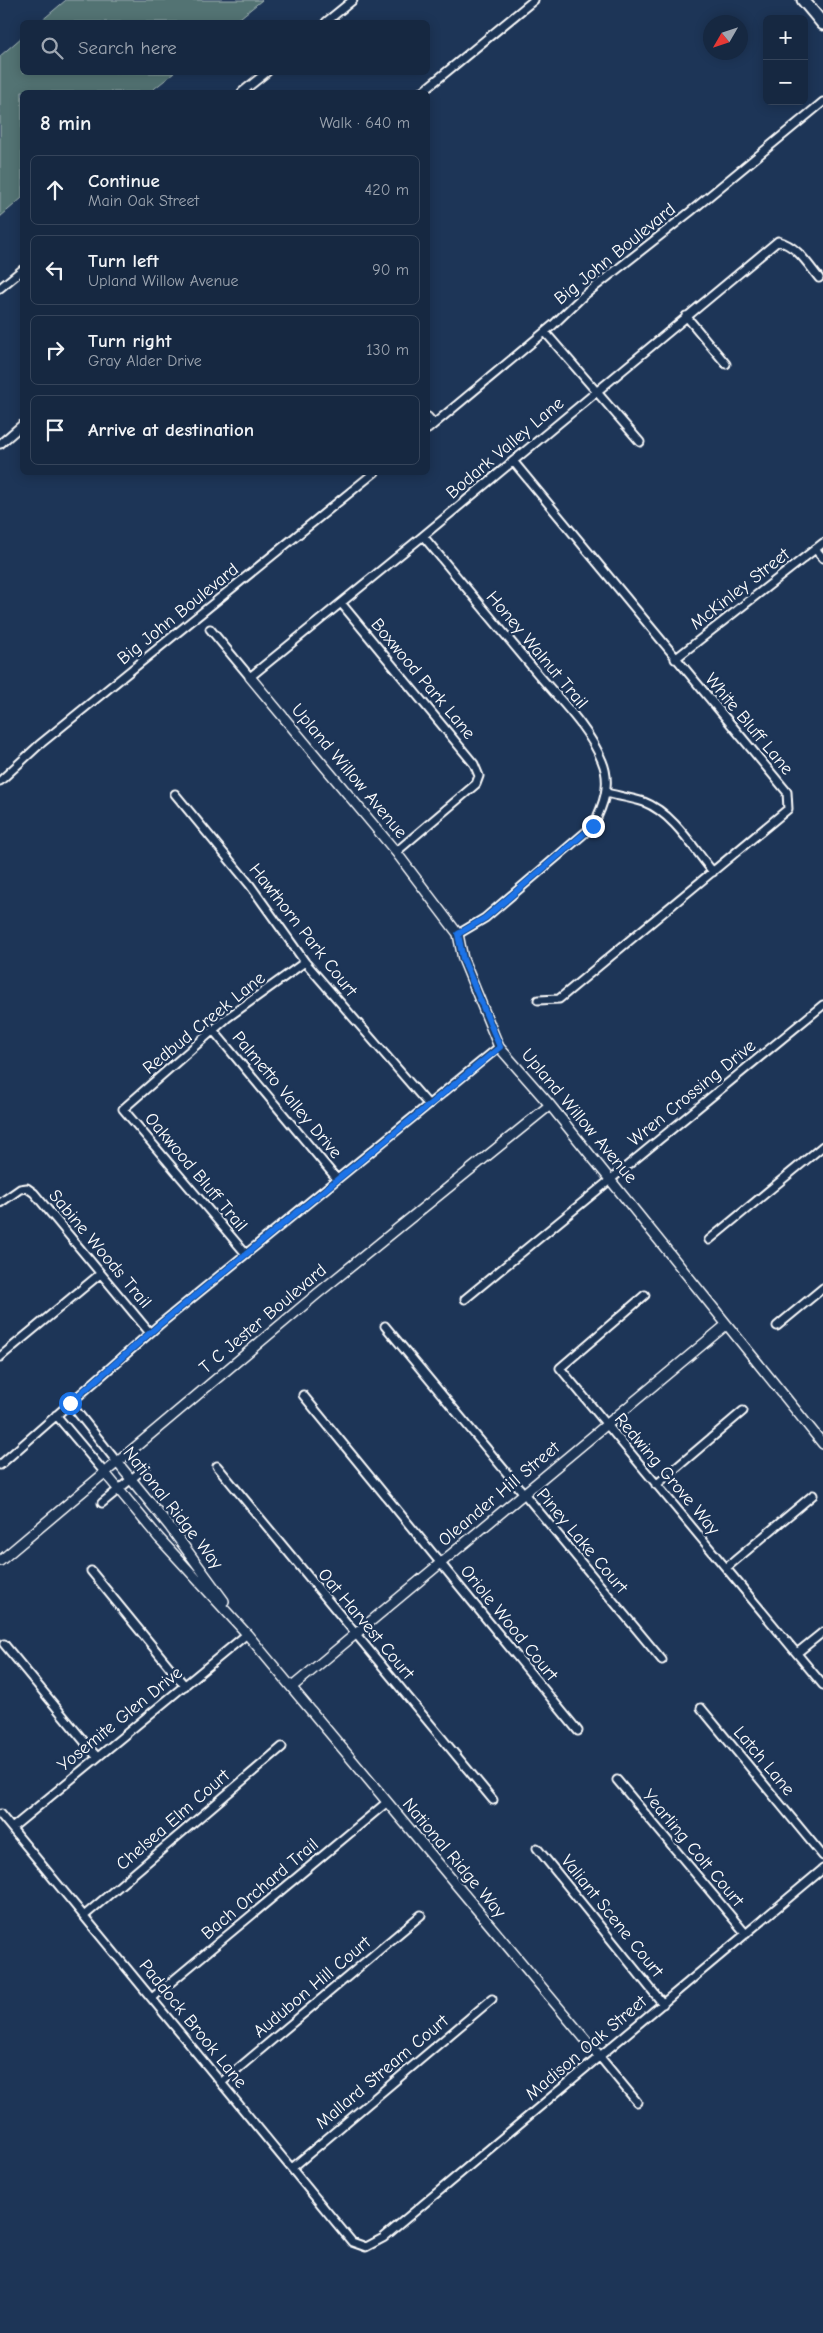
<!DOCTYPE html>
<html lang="en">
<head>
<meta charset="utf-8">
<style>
	body { margin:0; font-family:"Comic Neue",sans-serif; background:#23344c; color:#f1f3f6 }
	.controls { position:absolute; right:15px; top:15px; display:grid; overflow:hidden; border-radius:8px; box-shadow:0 2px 12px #0003 }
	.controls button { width:45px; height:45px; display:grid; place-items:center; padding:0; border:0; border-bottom:1px solid #35445a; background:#162841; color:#f1f3f6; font:25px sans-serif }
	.compass { position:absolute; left:703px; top:15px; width:45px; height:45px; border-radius:50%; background:#162841; box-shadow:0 2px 12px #0003; rotate:231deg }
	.stop { position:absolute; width:15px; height:15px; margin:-11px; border:4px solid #1a73e8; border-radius:50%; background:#fff }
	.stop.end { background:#1a73e8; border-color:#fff; box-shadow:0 1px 5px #0008 }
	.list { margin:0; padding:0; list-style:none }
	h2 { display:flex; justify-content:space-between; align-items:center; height:65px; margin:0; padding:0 20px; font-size:21px }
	h2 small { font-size:16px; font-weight:400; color:#9ea6b1 }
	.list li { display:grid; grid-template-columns:32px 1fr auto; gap:15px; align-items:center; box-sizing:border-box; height:70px; margin:0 10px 10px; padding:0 10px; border:1px solid #35445a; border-radius:8px }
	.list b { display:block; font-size:19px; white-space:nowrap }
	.list p { margin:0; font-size:16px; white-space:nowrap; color:#9ea6b1 }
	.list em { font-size:16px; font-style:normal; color:#9ea6b1 }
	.icon { flex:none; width:28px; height:28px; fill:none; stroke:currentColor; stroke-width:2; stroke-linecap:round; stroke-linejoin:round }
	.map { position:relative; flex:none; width:823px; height:2333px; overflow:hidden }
	.search { position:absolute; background:#162841; box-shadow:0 2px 12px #0003; left:20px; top:20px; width:410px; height:55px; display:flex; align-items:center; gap:12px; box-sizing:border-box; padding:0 18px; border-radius:8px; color:#9ea6b1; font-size:19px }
	.panel { position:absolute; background:#162841; box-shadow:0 2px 12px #0003; left:20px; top:90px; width:410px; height:385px; border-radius:8px }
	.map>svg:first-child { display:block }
	.green { fill:#527373; stroke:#a8b9b9 }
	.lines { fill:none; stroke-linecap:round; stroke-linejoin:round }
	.minor-casing { stroke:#fff; stroke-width:11 }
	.tertiary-casing { stroke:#fff; stroke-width:12 }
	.primary-casing { stroke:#fff; stroke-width:15 }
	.minor { stroke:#1d3557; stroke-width:7 }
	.tertiary { stroke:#1d3557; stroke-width:9 }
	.primary { stroke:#1d3557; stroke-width:11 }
	.route { stroke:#1a73e8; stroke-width:6 }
	.labels { text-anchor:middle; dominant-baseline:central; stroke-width:5; stroke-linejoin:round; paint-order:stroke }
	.street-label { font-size:18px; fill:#fff; stroke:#1d3557 }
</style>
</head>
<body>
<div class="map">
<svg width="823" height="2333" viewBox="0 0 823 2333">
	<rect width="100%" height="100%" fill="#1d3557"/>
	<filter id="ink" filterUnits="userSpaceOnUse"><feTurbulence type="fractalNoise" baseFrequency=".02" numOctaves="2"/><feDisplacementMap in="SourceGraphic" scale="10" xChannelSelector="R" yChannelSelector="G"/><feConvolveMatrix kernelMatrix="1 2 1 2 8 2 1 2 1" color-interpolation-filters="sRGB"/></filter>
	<g filter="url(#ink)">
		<!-- green -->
		<path class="green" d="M66 0H262L235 22H40Z
			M22 37V72L174 73 150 92H22V198L0 217V56Z"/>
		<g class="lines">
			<defs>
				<path id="minor" d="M326 22 353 0
					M242 92 267 72
					M422 92 534 0
					M0 288 22 270
					M686 316 726 364
					M545 332 640 442
					M428 417 434 424
					M428 429 553 325 582 297 690 212 823 102
					M0 444 22 425
					M513 461 787 792 788 809 559 999 538 1000
					M423 536C461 582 499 628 537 673 560 700 589 728 602 761 612 784 603 806 593 826L485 918 458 934
					M815 549 823 558
					M341 603 474 764 479 776 476 784 396 852
					M210 629 250 677 423 536 778 241C797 246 807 263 819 278
					M675 659 823 543
					M0 781 39 745 375 472
					M606 793C618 796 632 798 644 802 673 813 694 849 713 872
					M175 794 250 885 305 962 428 1104
					M213 1030 337 1179
					M0 1203 20 1189 27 1188 34 1193 150 1333
					M709 1240 823 1146
					M246 1254 123 1109 227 1018 305 962
					M645 1295 560 1368 823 1685
					M465 1299 823 1005
					M385 1326 662 1660
					M777 1326 823 1288
					M0 1357 100 1274
					M303 1395 578 1731
					M70 1403 117 1462
					M56 1415 105 1473
					M0 1465 159 1325 499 1047
					M217 1466 493 1800
					M656 1485 743 1411
					M102 1503 146 1467
					M726 1568 813 1495
					M91 1571 185 1686
					M4 1644 97 1757
					M797 1653 823 1632
					M701 1708 823 1856
					M617 1780 746 1934
					M0 1814 352 2242 366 2247 383 2238 823 1869
					M12 1828 247 1634
					M537 1848 663 2004
					M84 1916 282 1747
					M152 1998 386 1803
					M600 2057 637 2102
					M222 2082 421 1915
					M292 2168 492 1999"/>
				<path id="tertiary" d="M250 677 396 852 458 934 463 959 499 1047 550 1105 823 1444
					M117 1462 170 1527 224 1601
					M105 1473 159 1538 247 1634 600 2057
					M0 1561 317 1294 550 1105
					M292 1687 726 1325"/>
				<path id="primary" d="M803 0 823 24"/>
			</defs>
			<!-- minor casing -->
			<use href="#minor" class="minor-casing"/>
			<!-- tertiary casing -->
			<use href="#tertiary" class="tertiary-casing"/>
			<!-- primary casing -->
			<use href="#primary" class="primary-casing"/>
			<!-- minor -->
			<use href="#minor" class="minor"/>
			<!-- tertiary -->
			<use href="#tertiary" class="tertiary"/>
			<!-- primary -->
			<use href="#primary" class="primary"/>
		</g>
	</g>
	<g class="lines" filter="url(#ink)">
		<!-- route -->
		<path class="route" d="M70 1403 159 1325 500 1047 463 959 458 934 485 918 593 826"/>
	</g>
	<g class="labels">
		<!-- street labels -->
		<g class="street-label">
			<text transform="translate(615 254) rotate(-39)">Big John Boulevard</text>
			<text transform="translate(505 448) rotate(-40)">Bodark Valley Lane</text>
			<text transform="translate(740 589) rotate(-38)">McKinley Street</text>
			<text transform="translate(178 614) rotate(-39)">Big John Boulevard</text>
			<text transform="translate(537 650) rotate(50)">Honey Walnut Trail</text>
			<text transform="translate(423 679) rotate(50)">Boxwood Park Lane</text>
			<text transform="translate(749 724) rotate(50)">White Bluff Lane</text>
			<text transform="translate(349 771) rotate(50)">Upland Willow Avenue</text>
			<text transform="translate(303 930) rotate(52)">Hawthorn Park Court</text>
			<text transform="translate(204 1023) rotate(-39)">Redbud Creek Lane</text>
			<text transform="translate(692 1093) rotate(-39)">Wren Crossing Drive</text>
			<text transform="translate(287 1095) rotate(50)">Palmetto Valley Drive</text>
			<text transform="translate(579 1116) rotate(50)">Upland Willow Avenue</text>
			<text transform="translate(196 1172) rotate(50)">Oakwood Bluff Trail</text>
			<text transform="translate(100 1249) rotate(50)">Sabine Woods Trail</text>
			<text transform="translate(263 1319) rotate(-40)">T C Jester Boulevard</text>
			<text transform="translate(667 1474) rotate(50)">Redwing Grove Way</text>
			<text transform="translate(499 1494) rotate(-40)">Oleander Hill Street</text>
			<text transform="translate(173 1508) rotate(52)">National Ridge Way</text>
			<text transform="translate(582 1541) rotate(50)">Piney Lake Court</text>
			<text transform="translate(509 1623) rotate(51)">Oriole Wood Court</text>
			<text transform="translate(366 1624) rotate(50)">Oat Harvest Court</text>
			<text transform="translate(120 1719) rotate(-39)">Yosemite Glen Drive</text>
			<text transform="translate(764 1761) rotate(50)">Latch Lane</text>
			<text transform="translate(173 1820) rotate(-41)">Chelsea Elm Court</text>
			<text transform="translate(693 1848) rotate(50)">Yearling Colt Court</text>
			<text transform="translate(454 1858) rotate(50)">National Ridge Way</text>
			<text transform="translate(260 1889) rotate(-40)">Bach Orchard Trail</text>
			<text transform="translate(612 1916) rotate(51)">Valiant Scene Court</text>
			<text transform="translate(312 1987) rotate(-40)">Audubon Hill Court</text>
			<text transform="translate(193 2024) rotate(51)">Paddock Brook Lane</text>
			<text transform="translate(586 2048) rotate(-40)">Madison Oak Street</text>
			<text transform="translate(382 2072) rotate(-40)">Mallard Stream Court</text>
		</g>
	</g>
</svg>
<div class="controls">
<button>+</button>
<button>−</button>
</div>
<svg class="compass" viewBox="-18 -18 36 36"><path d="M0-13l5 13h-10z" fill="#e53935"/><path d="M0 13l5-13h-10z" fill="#9ea6b1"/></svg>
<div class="stop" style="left:70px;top:1403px"></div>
<div class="stop end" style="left:593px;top:826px"></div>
<div class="search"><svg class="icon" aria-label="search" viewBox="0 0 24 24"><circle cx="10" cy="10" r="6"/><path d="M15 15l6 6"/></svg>Search here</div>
<section class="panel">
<h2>8 min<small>Walk · 640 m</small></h2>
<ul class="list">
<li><svg class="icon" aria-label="ahead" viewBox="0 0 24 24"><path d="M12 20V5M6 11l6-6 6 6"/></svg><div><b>Continue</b><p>Main Oak Street</p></div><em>420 m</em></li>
<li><svg class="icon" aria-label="left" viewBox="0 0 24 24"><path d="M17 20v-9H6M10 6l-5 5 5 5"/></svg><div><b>Turn left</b><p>Upland Willow Avenue</p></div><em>90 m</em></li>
<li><svg class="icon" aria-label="right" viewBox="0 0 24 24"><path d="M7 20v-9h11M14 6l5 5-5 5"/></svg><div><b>Turn right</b><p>Gray Alder Drive</p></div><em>130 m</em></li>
<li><svg class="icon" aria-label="arrive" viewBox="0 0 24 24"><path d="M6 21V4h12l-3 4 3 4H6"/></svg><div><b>Arrive at destination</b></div></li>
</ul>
</section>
</div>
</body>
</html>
